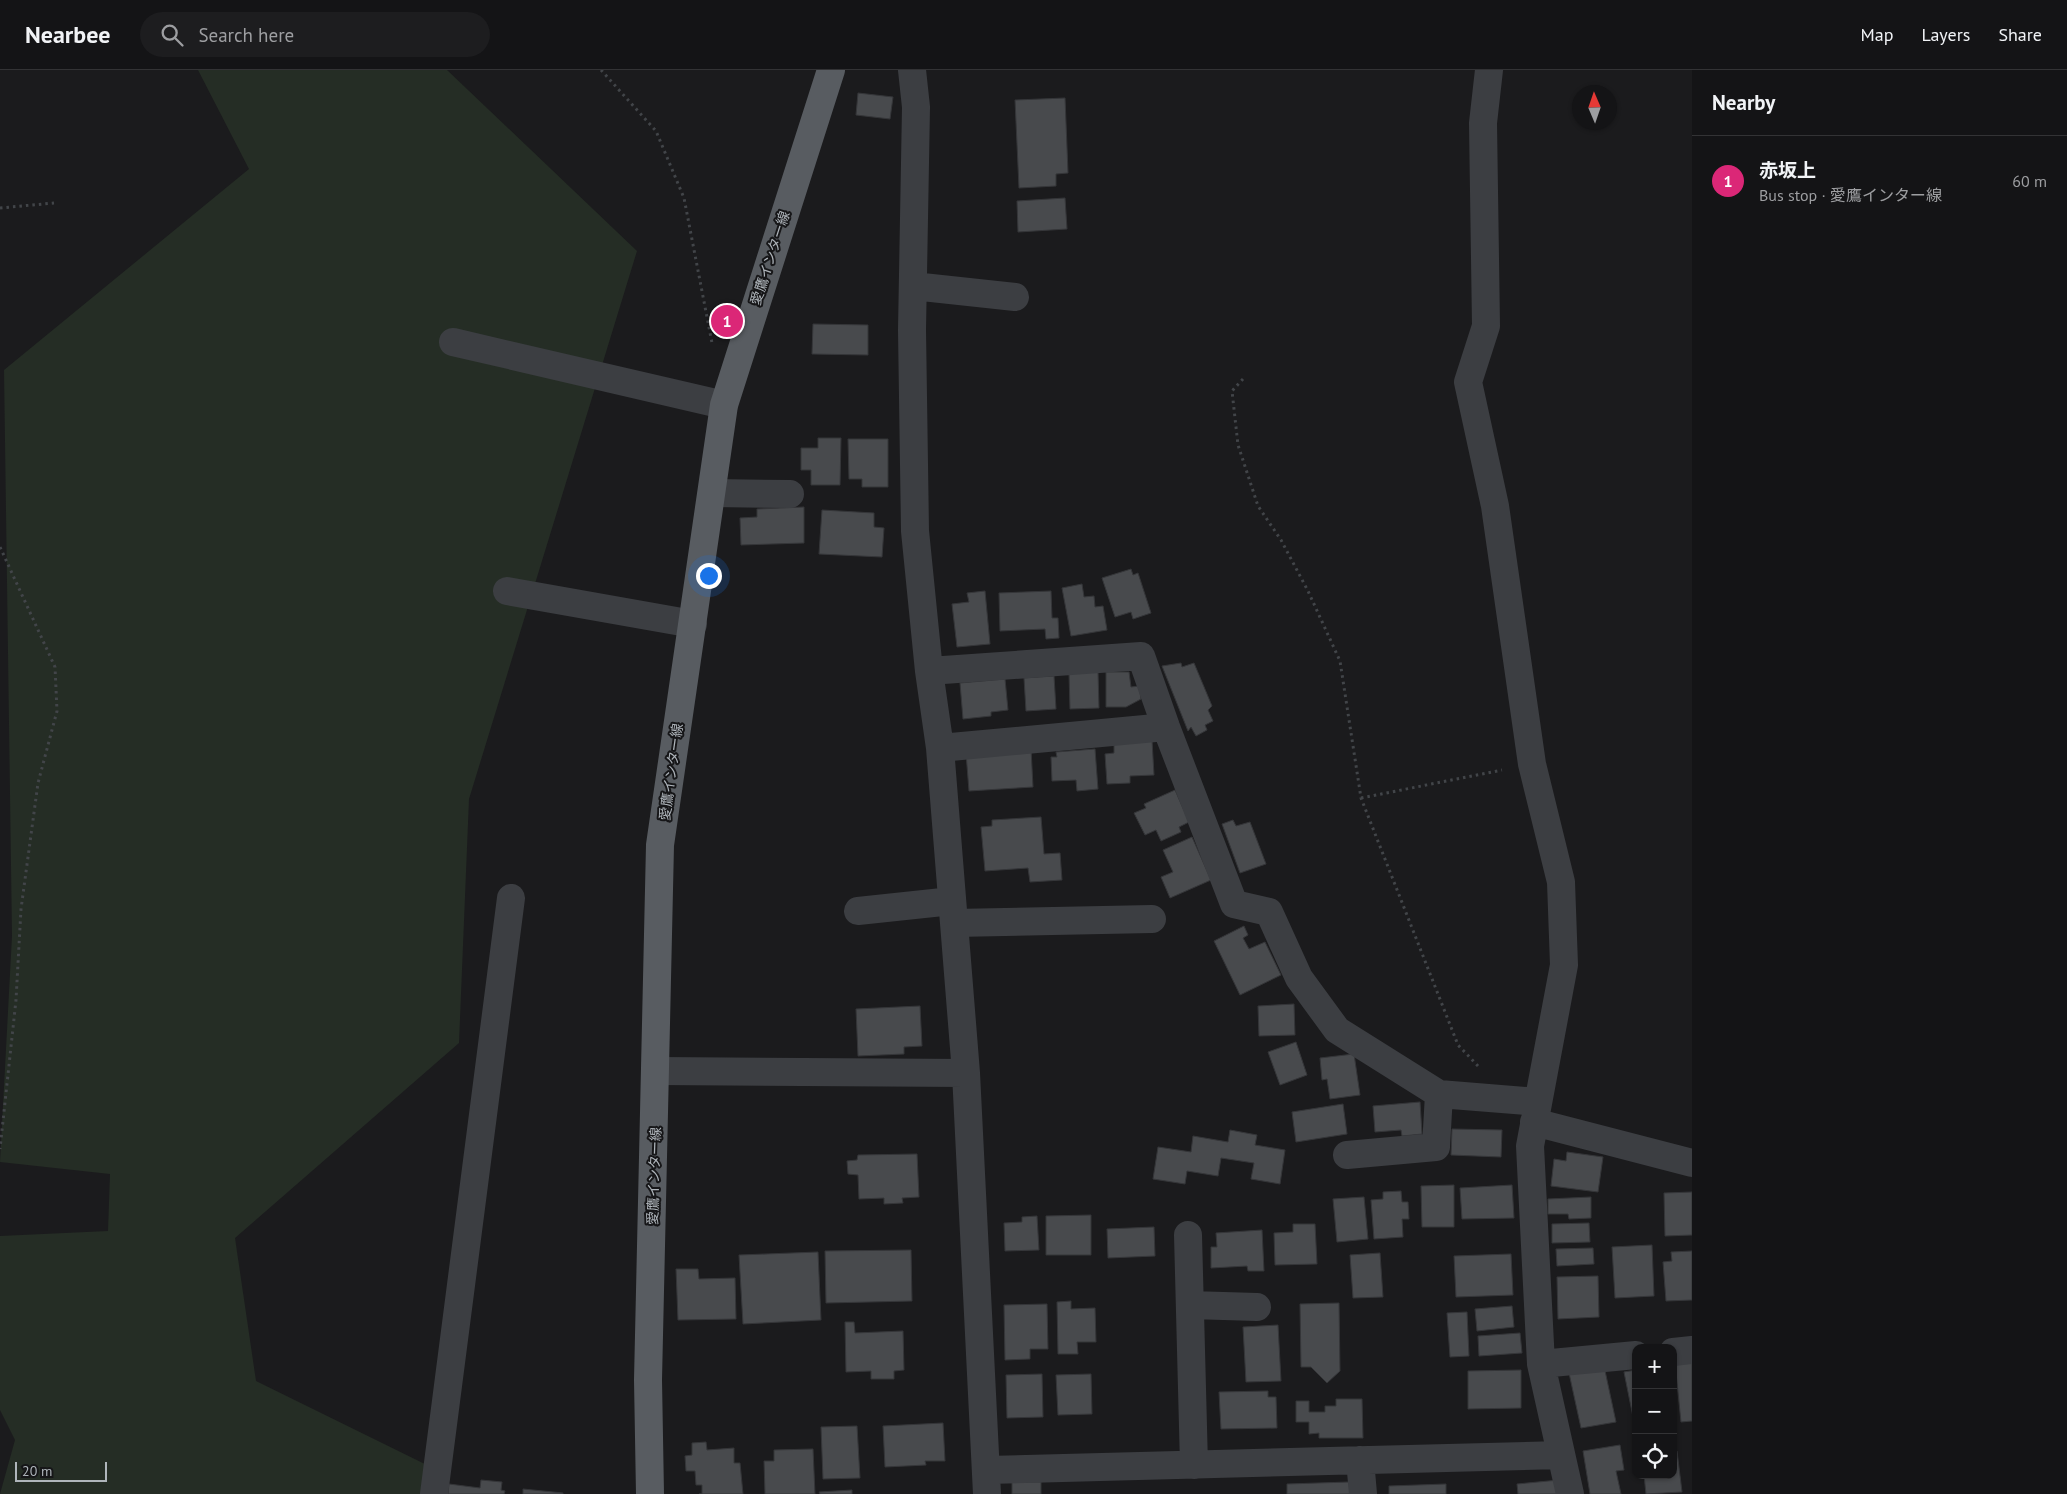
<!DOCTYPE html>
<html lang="en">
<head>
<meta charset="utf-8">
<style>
	body { margin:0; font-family:"PT Sans","Noto Sans JP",sans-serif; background:#1d1d1f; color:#f1f3f6 }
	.controls { position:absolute; right:15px; bottom:15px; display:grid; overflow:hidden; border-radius:10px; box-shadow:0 1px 4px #0004 }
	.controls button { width:45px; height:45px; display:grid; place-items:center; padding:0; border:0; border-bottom:1px solid #333335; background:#141416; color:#f1f3f6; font:25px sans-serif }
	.compass { position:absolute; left:1572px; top:15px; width:45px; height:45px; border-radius:50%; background:#141416; box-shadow:0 1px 4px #0004; rotate:358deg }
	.scale { position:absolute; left:15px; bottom:12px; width:92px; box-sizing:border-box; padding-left:5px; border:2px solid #afb5bb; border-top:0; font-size:14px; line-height:18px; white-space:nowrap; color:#afb5bb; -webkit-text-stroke:4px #161618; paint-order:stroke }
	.you { position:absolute; left:708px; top:505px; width:18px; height:18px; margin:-12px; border:4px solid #fff; border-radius:50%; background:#1a73e8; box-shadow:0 0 0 8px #1a73e833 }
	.badge { display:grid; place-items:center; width:32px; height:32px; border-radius:50%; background:#db2777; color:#fff; font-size:16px; font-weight:700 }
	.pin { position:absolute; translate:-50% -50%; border:2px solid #fff; box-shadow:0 1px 5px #0006 }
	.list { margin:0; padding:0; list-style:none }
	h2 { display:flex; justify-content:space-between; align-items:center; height:65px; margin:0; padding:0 20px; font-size:21px }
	h2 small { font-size:16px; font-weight:400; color:#9d9ea1 }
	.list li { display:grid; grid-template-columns:32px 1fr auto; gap:15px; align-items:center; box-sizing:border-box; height:90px; padding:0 20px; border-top:1px solid #333335 }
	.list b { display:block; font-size:19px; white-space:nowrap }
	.list p { margin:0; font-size:16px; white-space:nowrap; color:#9d9ea1 }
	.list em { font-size:16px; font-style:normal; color:#9d9ea1 }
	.icon { flex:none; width:28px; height:28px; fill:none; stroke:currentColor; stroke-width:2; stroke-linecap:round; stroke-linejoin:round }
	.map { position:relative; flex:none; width:1692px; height:1424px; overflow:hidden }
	header { display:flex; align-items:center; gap:30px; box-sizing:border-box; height:70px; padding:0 25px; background:#141416; border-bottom:1px solid #333335 }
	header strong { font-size:24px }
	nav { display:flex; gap:28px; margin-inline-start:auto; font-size:18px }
	.search { width:350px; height:45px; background:#1d1d1f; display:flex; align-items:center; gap:12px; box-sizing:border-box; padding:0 18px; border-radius:28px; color:#9d9ea1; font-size:19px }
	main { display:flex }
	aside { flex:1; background:#141416 }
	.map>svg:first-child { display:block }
	.green { fill:#252d25 }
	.building { fill:#484a4d; stroke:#353639 }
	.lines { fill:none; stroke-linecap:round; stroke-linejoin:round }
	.path { stroke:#424549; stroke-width:3; stroke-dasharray:2.5 4; stroke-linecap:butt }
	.minor { stroke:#3c3e42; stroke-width:28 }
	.major { stroke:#585c61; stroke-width:28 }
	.labels { text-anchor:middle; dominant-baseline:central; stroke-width:4; stroke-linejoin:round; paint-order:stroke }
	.street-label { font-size:14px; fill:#afb5bb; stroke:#161618 }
</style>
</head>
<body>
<header>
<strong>Nearbee</strong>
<div class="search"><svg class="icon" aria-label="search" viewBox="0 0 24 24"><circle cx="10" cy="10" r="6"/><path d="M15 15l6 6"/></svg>Search here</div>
<nav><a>Map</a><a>Layers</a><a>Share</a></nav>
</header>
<main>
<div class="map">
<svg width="1692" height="1424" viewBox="0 0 1692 1424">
	<rect width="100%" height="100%" fill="#1b1b1d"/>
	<!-- green -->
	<path class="green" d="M198 0H447L637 181 469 729 459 973 235 1168 256 1311 435 1399 424 1424H0L15 1370 0 1340V1166L108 1161 110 1104 0 1092 12 866 4 300 249 99Z"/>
	<!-- building -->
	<path class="building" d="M858 23 893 27 890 49 856 45Z
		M1065 28 1068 103 1056 104V116L1019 118 1015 30Z
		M1065 128 1067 159 1018 162 1017 131Z
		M813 254 868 255V285L812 284Z
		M818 368H841L840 415H811V400H801V378H818Z
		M848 369H888V417H862V409H849Z
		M804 437V473L741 475 740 448 757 447V439Z
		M822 440 874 443V457L884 458 882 487 819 484Z
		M1131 499 1133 505 1138 503 1151 543 1133 549 1131 542 1115 547 1102 508Z
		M1082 514 1084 527 1094 526 1095 537 1103 536 1107 560 1071 566 1062 518Z
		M985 521 990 574 957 577 952 534 969 532 967 523Z
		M1051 521 1052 548H1058L1059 568 1046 569 1045 559 1000 561 999 523Z
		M1181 593 1182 597 1194 593 1212 636 1208 640 1213 651 1205 655 1207 660 1196 666 1191 657 1188 661 1162 596Z
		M1098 602 1099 638 1070 639 1069 603Z
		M1106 602H1129L1131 617 1139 616 1141 629 1126 637H1106Z
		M1054 606 1056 639 1026 641 1024 608Z
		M1005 609 1008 640 991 642V646L963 649 960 613Z
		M1152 670 1154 705 1130 706V713L1107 714 1105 684 1114 683V672Z
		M1031 678 1033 717 969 721 966 683Z
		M1095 679 1098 719 1077 721 1076 710 1052 711 1051 687H1057L1056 682Z
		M1175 720 1189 752 1179 757 1181 762 1161 771 1156 760 1145 765 1134 743 1146 738 1144 734Z
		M1041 747 1044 784 1060 783 1062 810 1030 812 1028 798 985 801 981 757 992 756V750Z
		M1233 750 1236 756 1250 752 1266 794 1240 803 1222 754Z
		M1192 767 1211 810 1170 828 1161 807 1173 802 1163 780Z
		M1244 856 1248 865 1243 868 1249 879 1265 872 1281 905 1240 925 1214 871Z
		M1294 934 1295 965 1259 966 1258 936Z
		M920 936 922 976 904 977V984L858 986 856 939Z
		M1296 972 1307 1005 1280 1015 1268 982Z
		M1354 984 1360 1025 1330 1029 1327 1009 1322 1010 1320 988Z
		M1420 1032 1422 1064 1402 1066 1401 1060 1375 1062 1373 1036Z
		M1343 1034 1347 1064 1296 1072 1292 1042Z
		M1452 1059 1502 1060 1501 1087 1451 1085Z
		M1230 1060 1257 1065 1255 1075 1285 1080 1280 1114 1251 1109 1254 1093 1221 1088 1218 1106 1187 1101 1185 1114 1153 1109 1158 1077 1191 1082 1193 1066 1228 1072Z
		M1567 1082 1603 1087 1598 1122 1551 1116 1554 1089 1566 1091Z
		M917 1084 919 1127 902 1128 903 1133 884 1134V1128L859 1129 858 1105 848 1104 847 1091 857 1090 858 1085Z
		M1454 1115V1157H1422L1421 1116Z
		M1512 1115 1514 1148 1462 1149 1460 1118Z
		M1401 1121 1402 1132H1408L1409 1149H1402L1403 1167 1374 1169 1371 1130 1383 1129V1122Z
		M1692 1122V1165L1665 1166 1664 1123Z
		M1364 1127 1368 1169 1337 1172 1333 1129Z
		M1591 1127V1148L1569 1149 1568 1144H1548V1129Z
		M1091 1145V1185H1046V1146Z
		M1037 1146 1039 1180 1005 1181 1004 1153 1022 1152V1147Z
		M1589 1153 1590 1172 1552 1173V1154Z
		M1293 1154H1315L1317 1194 1275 1195 1274 1163 1293 1162Z
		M1154 1157 1155 1186 1108 1188 1107 1159Z
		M1262 1160 1264 1201H1248L1247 1196 1211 1198V1177H1217L1216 1163Z
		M1652 1175 1654 1226 1615 1228 1612 1177Z
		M1593 1178 1594 1194 1557 1196 1556 1179Z
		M911 1180 912 1231 826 1233 825 1181Z
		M1692 1181V1230L1666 1231 1663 1192 1672 1191 1671 1182Z
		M818 1182 821 1250 743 1254 739 1185Z
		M1380 1183 1383 1227 1353 1228 1350 1185Z
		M1511 1184 1513 1225 1456 1227 1454 1186Z
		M676 1199H698L699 1209 735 1208 736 1249 678 1250Z
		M1598 1206 1599 1247 1558 1249 1557 1207Z
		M1071 1231V1239L1095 1238 1096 1272H1077L1078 1284H1058L1057 1232Z
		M1339 1233 1340 1301 1327 1313 1311 1297H1301L1300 1234Z
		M1047 1234 1048 1279H1030V1289L1005 1290 1004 1235Z
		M1512 1236 1514 1257 1477 1261 1475 1239Z
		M1467 1242 1469 1286 1450 1287 1447 1243Z
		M845 1252H854L855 1263 903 1261 904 1300 894 1301V1309H871V1301L846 1302Z
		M1278 1255 1281 1311 1246 1312 1243 1257Z
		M1520 1263 1522 1283 1479 1286 1478 1266Z
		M1692 1291V1351L1681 1352 1675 1293Z
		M1604 1296 1616 1352 1581 1358 1569 1303Z
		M1521 1300V1338L1468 1339V1301Z
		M1636 1300V1352H1634L1624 1302Z
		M1042 1304 1043 1347 1007 1348 1006 1305Z
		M1091 1304 1092 1344 1058 1345 1056 1305Z
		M1268 1321V1327H1276L1277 1358 1221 1359 1219 1322Z
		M1336 1329H1362L1363 1368H1319V1363L1309 1364V1352H1296V1331H1309V1342H1325V1336H1336Z
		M943 1353 945 1391H925L926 1395 885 1397 883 1356Z
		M857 1356 860 1408 823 1409 821 1357Z
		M706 1372 707 1380 734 1378V1393H740L743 1424H699H702V1415H696L695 1401H686L685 1386 692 1385V1373Z
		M1620 1375 1624 1400 1616 1401 1621 1424H1590L1583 1381Z
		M813 1379 815 1424H765L764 1391H774V1380Z
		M1673 1381H1677L1682 1422 1646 1424 1644 1405H1673Z
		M481 1410 502 1412 501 1420 505 1421 504 1424H448L449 1414 480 1418Z
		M1559 1410 1560 1424H1518L1517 1414Z
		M1012 1412H1041V1424H1012Z
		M1349 1412 1350 1424H1287V1414Z
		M1446 1414V1424H1389V1416Z
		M523 1419 563 1423V1424H523Z
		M852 1420V1424H820L819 1422Z"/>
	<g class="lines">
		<!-- path -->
		<path class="path" d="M601 0 656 61 684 128 712 273
			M0 138 54 133
			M1243 309 1232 321 1238 375 1258 436 1281 470 1308 521 1340 591 1361 728 1458 975 1479 997
			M0 477 55 597 57 641 38 713 21 839 16 930 0 1079
			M1361 728 1502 700"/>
		<!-- minor -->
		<path class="minor" d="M912 0 916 37 912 260 915 461 929 601 940 678 966 1003 987 1424
			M1489 0 1483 53 1486 256 1468 312 1495 436 1532 694 1561 812 1564 895 1530 1076 1541 1294 1570 1424
			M913 216 1015 227
			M453 272 724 335
			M712 423 790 424
			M507 521 693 554
			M929 601 1141 586 1166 657 1234 834 1269 842 1299 908 1337 960 1439 1024 1538 1032
			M940 678 1166 657
			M858 841 952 831
			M954 853 1152 849
			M657 1001 966 1003
			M1534 1052 1692 1093
			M1347 1085 1436 1077 1439 1024
			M1188 1165 1194 1395
			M1190 1235 1257 1237
			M1673 1282 1692 1280
			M1541 1294 1636 1285
			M1360 1390 1363 1424
			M987 1400 1561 1385
			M434 1424 511 828"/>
		<!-- major -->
		<path class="major" d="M650 1424 648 1310 660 775 724 335 831 0"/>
	</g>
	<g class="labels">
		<!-- street labels -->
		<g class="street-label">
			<text transform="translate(770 188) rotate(-72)">愛鷹インター線</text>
			<text transform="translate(671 702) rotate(-82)">愛鷹インター線</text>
			<text transform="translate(654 1106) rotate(-88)">愛鷹インター線</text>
		</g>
	</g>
</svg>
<div class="controls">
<button>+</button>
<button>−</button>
<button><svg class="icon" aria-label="locate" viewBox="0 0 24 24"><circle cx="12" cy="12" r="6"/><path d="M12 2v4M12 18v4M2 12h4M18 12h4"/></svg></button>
</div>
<svg class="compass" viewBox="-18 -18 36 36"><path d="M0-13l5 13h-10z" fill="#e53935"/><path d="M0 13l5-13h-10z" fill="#9d9ea1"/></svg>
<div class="scale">20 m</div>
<div class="you"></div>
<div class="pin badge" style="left:727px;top:251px">1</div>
</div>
<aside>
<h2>Nearby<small></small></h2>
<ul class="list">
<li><span class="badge">1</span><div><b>赤坂上</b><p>Bus stop · 愛鷹インター線</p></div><em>60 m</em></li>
</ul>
</aside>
</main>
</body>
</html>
